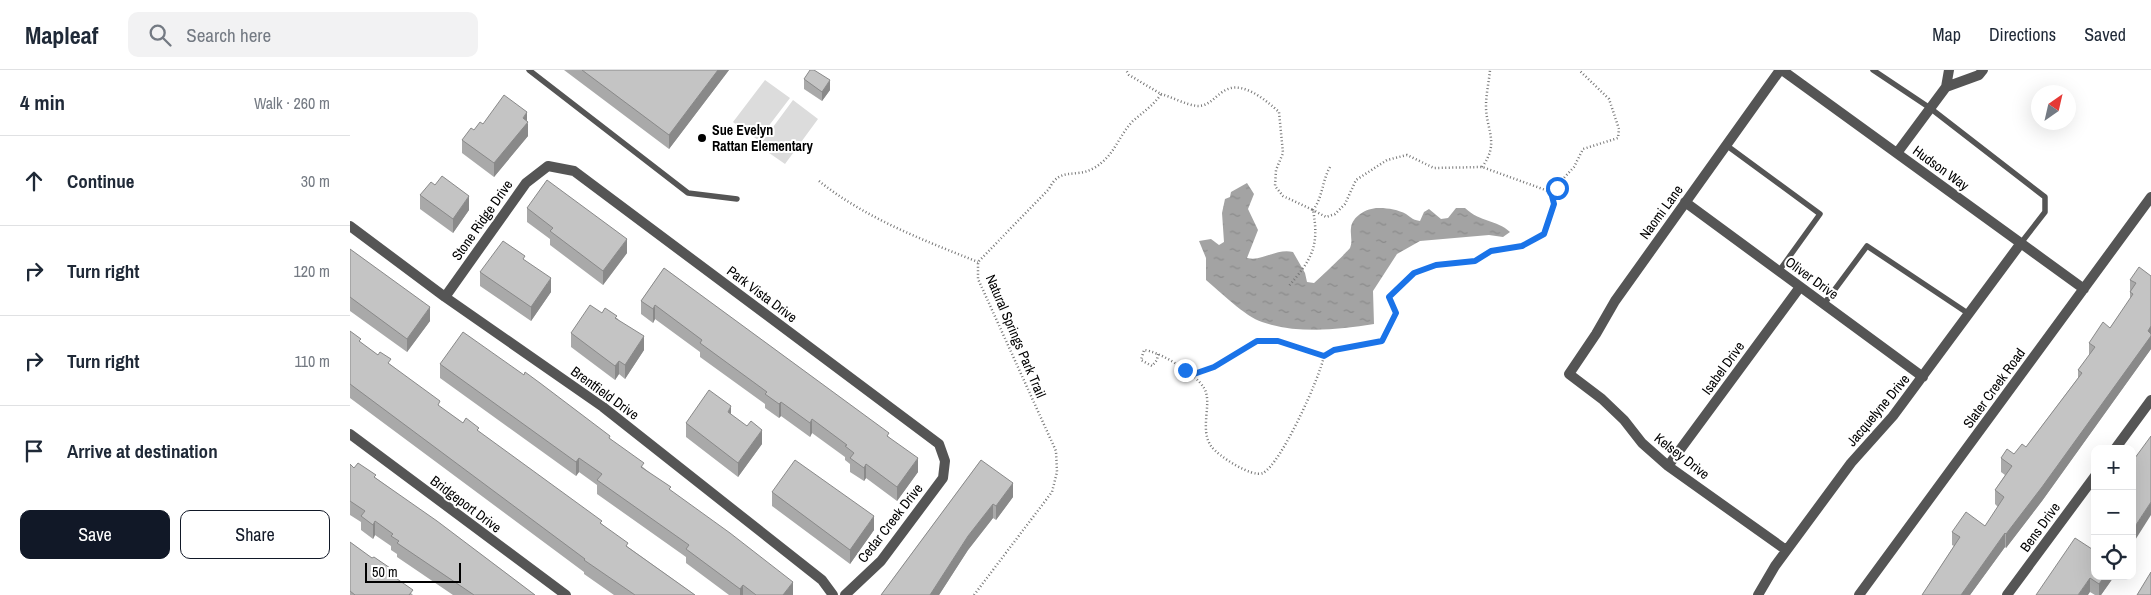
<!DOCTYPE html>
<html lang="en">
<head>
<meta charset="utf-8">
<style>
	body { margin:0; font-family:"Archivo Narrow",sans-serif; background:#f2f2f3; color:#1f2937 }
	.controls { position:absolute; right:15px; bottom:15px; display:grid; overflow:hidden; border-radius:10px; box-shadow:0 5px 20px #0002 }
	.controls button { width:45px; height:45px; display:grid; place-items:center; padding:0; border:0; border-bottom:1px solid #e0e1e3; background:#fff; color:#1f2937; font:25px sans-serif }
	.compass { position:absolute; left:1681px; top:15px; width:45px; height:45px; border-radius:50%; background:#fff; box-shadow:0 5px 20px #0002; rotate:34deg }
	.scale { position:absolute; left:15px; bottom:12px; width:96px; box-sizing:border-box; padding-left:5px; border:2px solid #000; border-top:0; font-size:14px; line-height:18px; white-space:nowrap; color:#000; -webkit-text-stroke:4px #fff; paint-order:stroke }
	.stop { position:absolute; width:15px; height:15px; margin:-11px; border:4px solid #1a73e8; border-radius:50%; background:#fff }
	.stop.end { background:#1a73e8; border-color:#fff; box-shadow:0 1px 5px #0008 }
	.list { margin:0; padding:0; list-style:none }
	h2 { display:flex; justify-content:space-between; align-items:center; height:65px; margin:0; padding:0 20px; font-size:21px }
	h2 small { font-size:16px; font-weight:400; color:#747a83 }
	.list li { display:grid; grid-template-columns:32px 1fr auto; gap:15px; align-items:center; box-sizing:border-box; height:90px; padding:0 20px; border-top:1px solid #e0e1e3 }
	.list b { display:block; font-size:19px; white-space:nowrap }
	.list em { font-size:16px; font-style:normal; color:#747a83 }
	.actions { display:flex; gap:10px; padding:15px 20px }
	.actions a { flex:1; padding:11px 0; border:1px solid #111827; border-radius:10px; text-align:center; font-size:18px; color:#111827 }
	.actions .main { background:#111827; color:#fff }
	.icon { flex:none; width:28px; height:28px; fill:none; stroke:currentColor; stroke-width:2; stroke-linecap:round; stroke-linejoin:round }
	.map { position:relative; flex:none; width:1801px; height:525px; overflow:hidden }
	header { display:flex; align-items:center; gap:30px; box-sizing:border-box; height:70px; padding:0 25px; background:#fff; border-bottom:1px solid #e0e1e3 }
	header strong { font-size:24px }
	nav { display:flex; gap:28px; margin-inline-start:auto; font-size:18px }
	.search { width:350px; height:45px; background:#f2f2f3; display:flex; align-items:center; gap:12px; box-sizing:border-box; padding:0 18px; border-radius:10px; color:#747a83; font-size:19px }
	main { display:flex }
	aside { flex:1; background:#fff }
	.map>svg:first-child { display:block }
	.grass { fill:#dcdcdc }
	.water { fill:url(#water-ripples) }
	.lines { fill:none; stroke-linecap:round; stroke-linejoin:round }
	.path { stroke:#777; stroke-width:2.5; stroke-dasharray:1 2.5; stroke-linecap:butt }
	.lane { stroke:#555; stroke-width:5.5 }
	.street { stroke:#555; stroke-width:10 }
	.wall { fill:#a9a9a9 }
	.shaded-wall { fill:#898989 }
	.building { fill:#c4c4c4; stroke:#898989 }
	.route { stroke:#1a73e8; stroke-width:6 }
	.poi-dot { fill:#000; stroke:#fff; stroke-width:2 }
	.labels { text-anchor:middle; dominant-baseline:central; stroke-width:4; stroke-linejoin:round; paint-order:stroke }
	.poi-label { font-size:14px; font-weight:bold; fill:#000; stroke:#fff; text-anchor:start }
	.street-label { font-size:14px; fill:#000; stroke:#fff }
</style>
</head>
<body>
<header>
<strong>Mapleaf</strong>
<div class="search"><svg class="icon" aria-label="search" viewBox="0 0 24 24"><circle cx="10" cy="10" r="6"/><path d="M15 15l6 6"/></svg>Search here</div>
<nav><a>Map</a><a>Directions</a><a>Saved</a></nav>
</header>
<main>
<aside>
<h2>4 min<small>Walk · 260 m</small></h2>
<ul class="list">
<li><svg class="icon" aria-label="ahead" viewBox="0 0 24 24"><path d="M12 20V5M6 11l6-6 6 6"/></svg><div><b>Continue</b></div><em>30 m</em></li>
<li><svg class="icon" aria-label="right" viewBox="0 0 24 24"><path d="M7 20v-9h11M14 6l5 5-5 5"/></svg><div><b>Turn right</b></div><em>120 m</em></li>
<li><svg class="icon" aria-label="right" viewBox="0 0 24 24"><path d="M7 20v-9h11M14 6l5 5-5 5"/></svg><div><b>Turn right</b></div><em>110 m</em></li>
<li><svg class="icon" aria-label="arrive" viewBox="0 0 24 24"><path d="M6 21V4h12l-3 4 3 4H6"/></svg><div><b>Arrive at destination</b></div></li>
</ul>
<div class="actions"><a class="main">Save</a><a>Share</a></div>
</aside>
<div class="map">
<svg width="1801" height="525" viewBox="0 0 1801 525">
	<defs>
		<pattern id="water-ripples" width="26" height="14" patternUnits="userSpaceOnUse" patternTransform="scale(1.25)"><rect width="26" height="14" fill="#a3a3a3"/><path d="M2 4q2-2 4 0t4 0M15 11q2-2 4 0t4 0" fill="none" stroke="#8b8b8b"/></pattern>
	</defs>
	<rect width="100%" height="100%" fill="#fff"/>
	<!-- grass -->
	<path class="grass" d="M415 10 440 28 408 70 383 52Z
		M443 30 468 49 435 94 409 76Z"/>
	<!-- water -->
	<path class="water" d="M897 113 904 124 898 139 908 160 897 188C912 192 926 178 943 182L955 203 957 212 964 213C968 210 997 182 1000 178 1003 171 1000 165 1001 158 1002 146 1018 137 1030 138 1038 138 1049 140 1056 144 1062 148 1063 150 1070 151L1074 142 1079 139 1091 149 1098 148 1106 138H1115C1131 153 1146 149 1160 162L1153 167 1139 165 1070 171 1047 184 1023 221 1024 254C987 260 948 264 912 252 896 247 869 221 856 210V188L849 171 861 169 869 175 874 172 872 143 875 129 880 127 881 122Z"/>
	<g class="lines">
		<!-- path -->
		<path class="path" d="M811 24C822 27 836 35 848 36 861 36 867 23 878 19 895 12 918 32 929 42L933 83 926 100 925 116 933 126 963 140C970 177 961 190 938 217
			M980 97C972 111 973 127 963 140L976 147 985 144 995 134 1006 110 1037 90 1057 85 1084 98 1132 97 1201 122 1224 97 1233 79 1268 68 1269 59 1259 29 1229 0
			M1132 97C1150 73 1136 60 1136 36 1136 24 1139 12 1140 0
			M469 111C515 148 573 170 628 192
			M808 284 807 290 802 296 791 290 794 280C809 281 846 304 854 318 863 333 849 358 861 376 868 386 902 408 913 403 931 394 970 307 974 286L983 280 1032 271 1046 243 1039 227 1064 203 1086 195 1125 191 1141 181 1172 176 1194 164 1204 134 1201 122
			M842 304 864 297 907 271H928L974 286
			M624 525 702 422 707 402 706 381 628 209V192L699 119C710 96 725 109 744 98 765 86 768 66 783 51 793 42 804 35 811 24L779 5 776 0"/>
		<!-- lane -->
		<path class="lane" d="M179 0 338 123 387 129
			M1523 0 1580 38 1695 127V142L1671 173
			M1376 75 1470 144 1429 201
			M1474 234 1517 176 1619 244"/>
		<!-- street -->
		<path class="street" d="M1430 0 1265 231 1246 264 1219 304 1252 329 1274 350 1292 373 1318 396 1436 480
			M1432 0 1734 219
			M1596 17 1629 5 1633 0
			M1547 83 1596 17 1599 0
			M1335 132 1573 307
			M0 156 95 227 253 337 472 510 483 525
			M95 227 176 113 198 96 224 101 589 374 595 391 593 408 531 491 495 525
			M0 364 216 525
			M1765 379 1801 330
			M1318 396 1450 217
			M1408 525 1425 496 1501 393 1543 346 1671 173
			M1509 525 1801 127
			M1657 525 1745 406"/>
	</g>
	<!-- wall -->
	<path class="wall" d="M214 0H379L319 79Z
		M454 9 480 20 472 31 454 19Z
		M177 51 178 66 144 107 112 83V70L133 54Z
		M70 125 119 140 103 163 70 139Z
		M177 138 277 183 253 215 200 175V169L177 152Z
		M0 179 80 251 57 282 0 241Z
		M175 190 201 222 181 251 130 216V202Z
		M314 198 539 367 568 402 547 431 516 408 514 411 500 402V394L495 390V387L462 363 460 367 431 346 429 348 415 338V334L350 287V282L305 249 303 253 291 244V231Z
		M1801 206V279L1692 431 1656 478 1655 477 1620 525H1572L1604 476 1602 475V462L1635 456 1648 437 1645 434V420L1655 405 1651 402V388L1664 384 1676 377 1728 308V300L1739 286V273L1760 258 1780 229V210Z
		M252 243 267 248 294 280 275 309 269 304 265 310 221 277V263Z
		M0 261 11 273 41 295 90 337 113 353 129 362 252 454 278 477 345 525H264L234 504V502L0 328Z
		M90 294 260 369 443 525H379L336 493V487L247 424V415L229 402 226 406 90 308Z
		M381 344 412 374 388 407 336 367V353Z
		M631 390 663 427 646 450 643 448 618 480 589 525H531Z
		M0 394 4 398 26 408 185 525H103L47 487V484L41 480V476L25 465 23 469 11 460V452L0 445Z
		M422 422 524 460 500 494 422 436Z
		M1725 468 1763 506V508L1751 525H1745L1740 522Z
		M0 472 43 506 63 525H0Z"/>
	<!-- shaded-wall -->
	<path class="shaded-wall" d="M368 0H379L319 79V65Z
		M480 10V20L472 31V22Z
		M177 42V54L178 52V66L144 107V93Z
		M119 126V140L103 163V149Z
		M277 169V183L253 215V201Z
		M201 208V222L181 251V237Z
		M305 235V249L303 253V239Z
		M80 237V251L57 282V269Z
		M1801 256V279L1692 431 1656 478V464Z
		M294 266V280L275 309V295Z
		M269 291V304L265 310V296Z
		M431 332V346L429 348V334Z
		M381 336V350L378 342Z
		M462 349V363L460 367V353Z
		M412 360V374L388 407V393Z
		M229 388V402L226 406V392Z
		M568 388V402L547 431V417Z
		M516 394V408L514 411V398Z
		M663 413V427L646 450V436Z
		M1801 432V445L1782 475V461Z
		M643 434V448L618 480 589 525H580L618 466Z
		M524 446V460L500 494V480Z
		M25 451V465L23 469V455Z
		M1655 463V477L1620 525H1611Z
		M1755 506H1763V508L1751 525H1749V514Z
		M1740 508V522L1738 525H1728Z
		M443 512V525H433Z
		M393 515V525H390V519Z"/>
	<!-- building -->
	<path class="building" d="M232 0H368L319 65Z
		M460 0H464L480 10 472 22 454 9Z
		M154 25 177 42 173 48 178 52 144 93 112 70 121 58 124 60 130 52 133 54Z
		M92 106 119 126 103 149 70 125 81 112 85 115Z
		M197 110 277 169 253 201 200 161 203 158 177 138Z
		M153 171 175 186 173 189 201 208 181 237 130 202Z
		M0 179 80 237 57 269 0 227Z
		M1789 197 1801 206V256L1798 261 1801 264V266L1692 417 1656 464 1655 463 1611 525H1572L1610 467 1602 462 1616 442 1635 456 1654 427 1645 420 1662 396 1651 388 1657 379 1664 384 1672 374 1676 377 1732 303 1728 300 1745 277 1739 273 1753 252 1760 258 1783 224 1780 222 1786 213 1780 210Z
		M314 198 539 363 537 366 568 388 547 417 516 394 514 398 500 388 504 383 495 376 497 375 462 349 460 353 431 332 429 334 415 324 417 322 350 273 352 270 305 235 303 239 291 231Z
		M240 235 252 243 255 238 267 246 265 248 294 266 275 295 269 291 265 296 221 263Z
		M0 261 11 269 9 271 28 285 30 282 41 289 38 293 90 331 88 335 113 353 116 348 129 358 127 360 252 451 250 453 278 473 276 476 345 525H285L234 490 235 489 0 314Z
		M113 262 174 305 175 302 190 313 260 366 259 368 294 393 291 397 321 417 319 419 380 463 443 512 433 525H406L393 515 390 519 336 479 339 475 247 410 252 404 229 388 226 392 90 294Z
		M359 320 381 336 378 342 397 356 401 351 412 360 388 393 336 353Z
		M1801 366V432L1782 461V392Z
		M445 390 524 446 500 480 422 422Z
		M631 390 663 413 646 436 643 434 618 466 580 525H531Z
		M8 393 26 405 24 407 87 451 185 525H124L47 473 49 471 41 466 43 464 25 451 23 455 11 446 15 441 0 431V394L4 398Z
		M1725 468 1745 481V506H1755L1749 514 1740 508 1728 525H1686Z
		M0 472 22 488 24 487 43 500 40 504 63 520 59 525H5L0 521Z
		M1801 502V525H1787Z"/>
	<g class="lines">
		<!-- route -->
		<path class="route" d="M835 300 841 305 864 297 907 271H928L974 286 984 280 1032 271 1046 243 1039 227 1064 203 1086 195 1125 191 1141 181 1172 176 1194 164 1204 134 1201 122 1207 118"/>
	</g>
	<!-- markers -->
	<circle class="poi-dot" cx="352" cy="68" r="5"/>
	<g class="labels">
		<!-- poi labels -->
		<g class="poi-label">
			<text x="362" y="60">Sue Evelyn<tspan x="362" dy="16">Rattan Elementary</tspan></text>
		</g>
		<!-- street labels -->
		<g class="street-label">
			<text transform="translate(1591 98) rotate(36)">Hudson Way</text>
			<text transform="translate(1311 142) rotate(-54)">Naomi Lane</text>
			<text transform="translate(132 150) rotate(-55)">Stone Ridge Drive</text>
			<text transform="translate(1462 208) rotate(36)">Oliver Drive</text>
			<text transform="translate(412 224) rotate(37)">Park Vista Drive</text>
			<text transform="translate(666 266) rotate(67)">Natural Springs Park Trail</text>
			<text transform="translate(1373 298) rotate(-54)">Isabel Drive</text>
			<text transform="translate(1644 318) rotate(-54)">Slater Creek Road</text>
			<text transform="translate(255 323) rotate(36)">Brentfield Drive</text>
			<text transform="translate(1528 340) rotate(-50)">Jacquelyne Drive</text>
			<text transform="translate(1332 386) rotate(38)">Kelsey Drive</text>
			<text transform="translate(116 434) rotate(37)">Bridgeport Drive</text>
			<text transform="translate(540 453) rotate(-52)">Cedar Creek Drive</text>
			<text transform="translate(1690 457) rotate(-54)">Bens Drive</text>
		</g>
	</g>
</svg>
<div class="controls">
<button>+</button>
<button>−</button>
<button><svg class="icon" aria-label="locate" viewBox="0 0 24 24"><circle cx="12" cy="12" r="6"/><path d="M12 2v4M12 18v4M2 12h4M18 12h4"/></svg></button>
</div>
<svg class="compass" viewBox="-18 -18 36 36"><path d="M0-13l5 13h-10z" fill="#e53935"/><path d="M0 13l5-13h-10z" fill="#747a83"/></svg>
<div class="scale">50 m</div>
<div class="stop" style="left:1207px;top:118px"></div>
<div class="stop end" style="left:835px;top:300px"></div>
</div>
</main>
</body>
</html>
